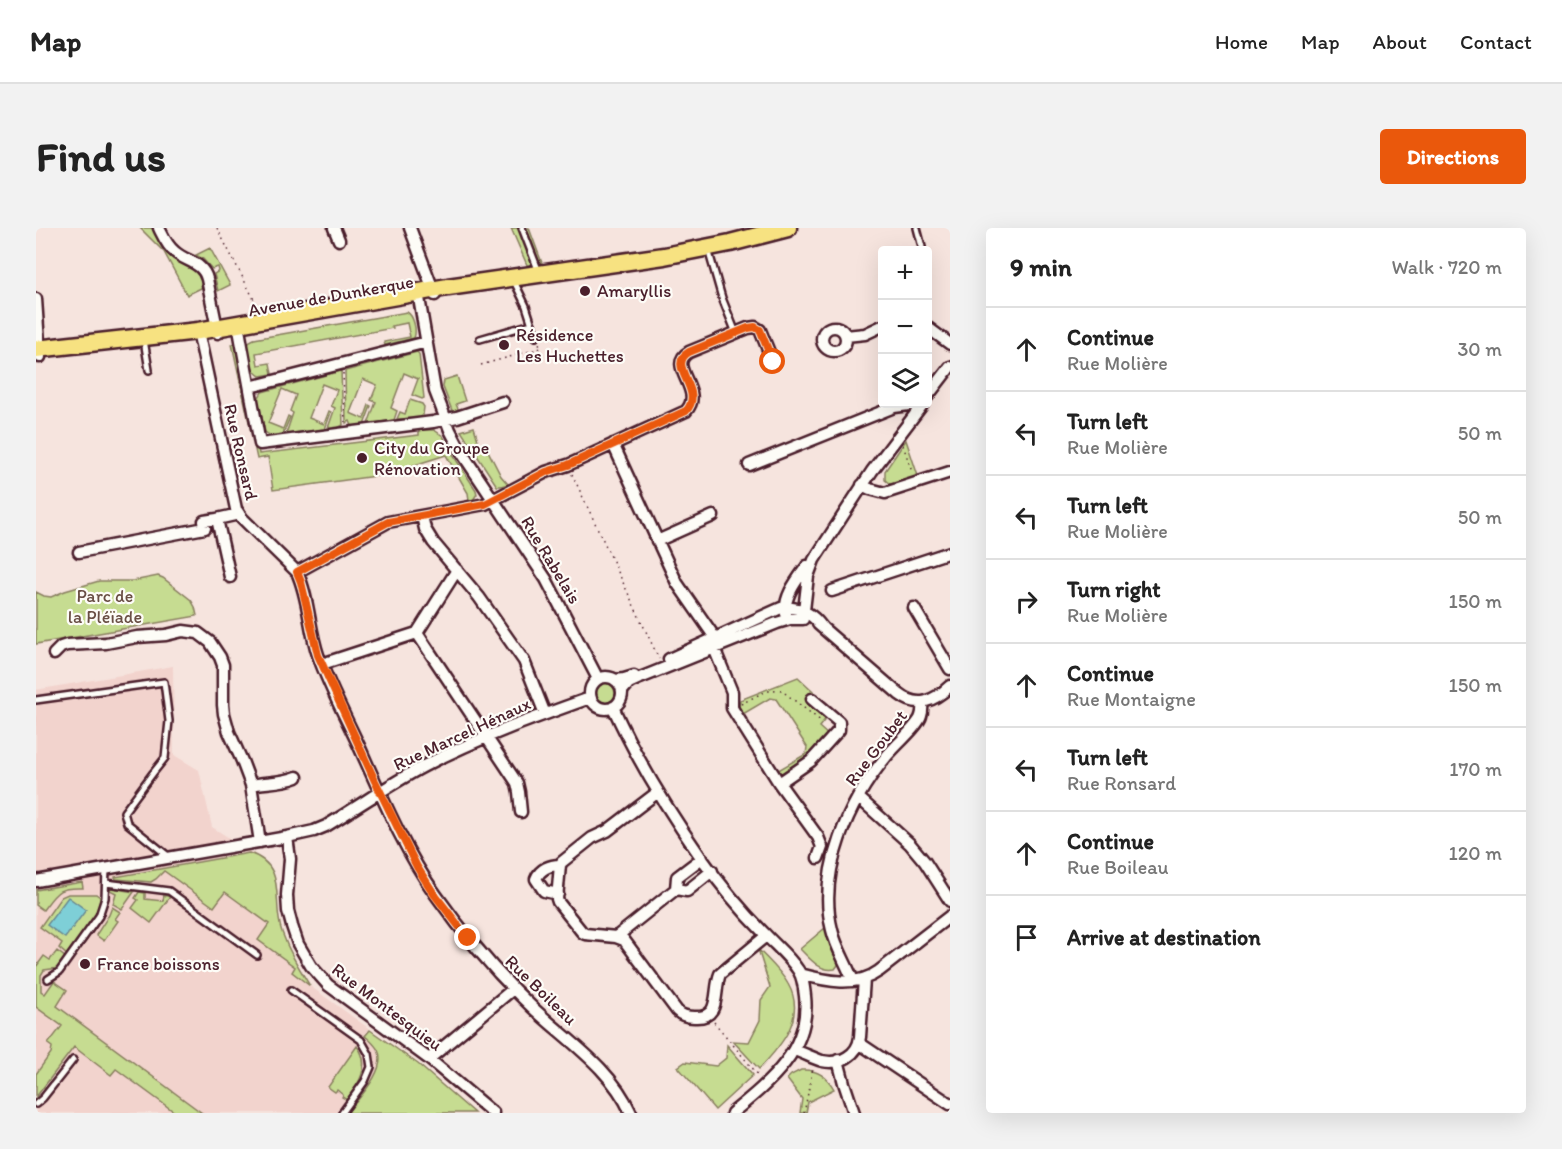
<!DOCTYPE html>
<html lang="en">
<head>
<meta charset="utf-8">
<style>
	body { margin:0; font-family:Itim,sans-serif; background:#f2f2f2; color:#222 }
	.controls { position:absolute; right:18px; top:18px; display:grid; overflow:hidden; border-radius:6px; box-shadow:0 6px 24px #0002 }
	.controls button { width:54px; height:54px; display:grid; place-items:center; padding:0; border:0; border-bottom:2px solid #e0e0e0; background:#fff; color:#222; font:30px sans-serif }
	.stop { position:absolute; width:18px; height:18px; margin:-14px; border:4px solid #ea580c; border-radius:50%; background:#fff }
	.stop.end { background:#ea580c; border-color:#fff; box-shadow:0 2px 6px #0008 }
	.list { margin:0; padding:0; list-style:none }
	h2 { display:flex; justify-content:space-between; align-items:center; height:78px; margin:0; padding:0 24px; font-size:26px }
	h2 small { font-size:20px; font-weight:400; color:#767676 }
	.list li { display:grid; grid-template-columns:39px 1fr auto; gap:18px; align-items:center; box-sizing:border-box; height:84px; padding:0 24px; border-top:2px solid #e0e0e0 }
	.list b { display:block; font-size:22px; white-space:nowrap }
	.list p { margin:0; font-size:20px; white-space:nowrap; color:#767676 }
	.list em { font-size:20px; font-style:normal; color:#767676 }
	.icon { flex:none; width:33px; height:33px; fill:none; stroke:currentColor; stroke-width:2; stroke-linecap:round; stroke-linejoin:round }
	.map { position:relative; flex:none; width:914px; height:885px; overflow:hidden; border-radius:6px }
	header { display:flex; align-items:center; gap:36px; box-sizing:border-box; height:84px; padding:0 30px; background:#fff; border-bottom:2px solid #e0e0e0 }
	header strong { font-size:28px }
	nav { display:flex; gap:33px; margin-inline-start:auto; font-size:21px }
	.intro { display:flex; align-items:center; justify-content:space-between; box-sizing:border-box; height:144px; padding:0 36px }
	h1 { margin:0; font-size:42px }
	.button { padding:15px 27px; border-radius:6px; background:#ea580c; color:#fff; font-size:21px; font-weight:700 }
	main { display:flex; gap:36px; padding:0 36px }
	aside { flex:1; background:#fff; border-radius:6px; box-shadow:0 6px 24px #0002 }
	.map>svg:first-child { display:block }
	.built { fill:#f2d3cd }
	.green { fill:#c6dc91; stroke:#887e5e; stroke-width:1.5 }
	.water { fill:#7ecfd7; stroke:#698992; stroke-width:1.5 }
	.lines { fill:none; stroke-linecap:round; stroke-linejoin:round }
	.lane-casing { stroke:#4a1f2b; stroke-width:10 }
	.street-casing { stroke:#4a1f2b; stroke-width:15 }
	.primary-casing { stroke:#4a1f2b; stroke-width:21 }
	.path { stroke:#4a1f2b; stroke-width:1.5; stroke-dasharray:1.5 4.5; stroke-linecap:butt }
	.lane { stroke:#fdfcf7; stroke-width:5 }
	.street { stroke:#fdfcf7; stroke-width:10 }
	.primary { stroke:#f7e281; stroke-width:16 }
	.route { stroke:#ea580c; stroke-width:8 }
	.poi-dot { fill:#4a1f2b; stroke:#fdfcf7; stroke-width:2 }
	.labels { text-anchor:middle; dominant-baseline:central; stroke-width:4.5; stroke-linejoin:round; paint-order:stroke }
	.poi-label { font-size:18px; fill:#4a1f2b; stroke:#fdfcf7; text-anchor:start }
	.street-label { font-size:18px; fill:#4a1f2b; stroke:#fdfcf7 }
	.park-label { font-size:18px; fill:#694e44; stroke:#fdfcf7 }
</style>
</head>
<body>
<header>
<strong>Map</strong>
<nav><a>Home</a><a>Map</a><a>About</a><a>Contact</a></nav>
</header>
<div class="intro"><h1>Find us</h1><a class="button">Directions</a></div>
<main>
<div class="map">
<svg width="914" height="885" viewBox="0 0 914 885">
	<rect width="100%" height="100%" fill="#f6e4de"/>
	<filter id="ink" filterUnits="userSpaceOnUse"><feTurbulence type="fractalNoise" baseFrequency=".0167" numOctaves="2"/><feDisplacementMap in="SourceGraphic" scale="12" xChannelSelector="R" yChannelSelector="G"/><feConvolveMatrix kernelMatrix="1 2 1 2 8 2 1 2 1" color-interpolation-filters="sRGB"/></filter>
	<g filter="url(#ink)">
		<!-- built -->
		<path class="built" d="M137 438 138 527 163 542 176 599 223 629 232 636 236 643 241 657V675L245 702 256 728 274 758 382 836 438 885H0V462Z"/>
		<!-- green -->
		<path class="green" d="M104 0H117C123 8 125 18 131 25 145 41 162 33 169 58L151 67 128 24Z
			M475 0H493L506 35 491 37Z
			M174 20 194 57 182 63 178 46 183 43 182 39 176 41 167 31 160 27Z
			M371 84C378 88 381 103 378 110L349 117 348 114 374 109 371 95 356 98 357 100 220 125 222 137 234 135 236 146 224 148C214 142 214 129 211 118L214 113 218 111Z
			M202 115 223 226 383 207V202H398L407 208 419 230 440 262 441 266 437 272H433L432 265 410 227 347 247 237 262 232 229 221 231 196 116Z
			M381 124 383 126 388 170 386 171 376 167 382 151 368 145 355 180 361 183 358 192 332 196 340 174 335 172 341 157 327 151 314 185 328 191 333 177 335 178 328 197 316 198 314 193 310 195 309 143Z
			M305 143 307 197C302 200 297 203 292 200L299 180 295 178 301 162 286 156 273 190 288 196 293 183 295 184 289 201 250 206 257 185 254 183 260 167 246 161 232 195 247 201 252 188 254 189 247 206 235 208 229 204 222 171 226 164Z
			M421 148 429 173 420 176 423 183 417 185 407 159 408 152Z
			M374 172 386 176 388 179 387 187 385 190 361 191 364 184 369 186Z
			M438 199 444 219 449 217 465 248 472 256 465 258H461L459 255 425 203Z
			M870 212 882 248 857 256H854L849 252V243Z
			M122 348 127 350 155 372 159 379 161 388 0 416V364L8 368 15 369 29 363 63 353H97Z
			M762 449 777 463 778 466 772 472 791 489 783 499 793 508C781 521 760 544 742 548L739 544 770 526 771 519 740 471 734 470 707 486 703 480 704 472Z
			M559 465a10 10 0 1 1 20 0a10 10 0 1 1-20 0Z
			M213 625C253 638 235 674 246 704 253 724 263 740 274 758L256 744 259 739 222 712 233 696 189 664 178 679 128 643 120 651 115 654 80 651 79 649Z
			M46 654 47 660C22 659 21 663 7 682L0 677V662Z
			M75 660 98 664 86 681 77 676 80 665 74 662Z
			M103 664 109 665V671L127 673 128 667 134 669 115 695 96 680 102 672 99 670Z
			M32 666H60L64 669C64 688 43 712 32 728L23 720 26 715 4 699 25 669Z
			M76 679 84 684 79 691 82 693 68 713 60 707 73 687Z
			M789 700 801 731 802 737 799 741C784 744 774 731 764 721Z
			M722 721C732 732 745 743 752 756 771 789 745 818 723 841L697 813 713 814 724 792 725 772 734 759Z
			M21 723 30 730 23 740 8 742 5 747V763L9 766 18 753 31 762 21 778 166 885H140L80 841 75 847 38 819 0 869V846L15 825 16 819 12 816 26 798 0 779V739L8 728 14 732Z
			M334 802 382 836 438 885H311C322 871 352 841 342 822 339 817 334 812 329 808Z
			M691 817 717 847 679 882 642 839 649 834 680 838 690 830Z
			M321 818C336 837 322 857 311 872L306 869 307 867 301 862 299 864 292 859Z
			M765 842C780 841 791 848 798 861L772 874 770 885H764L766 871 751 851 755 847Z"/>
		<!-- water -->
		<path class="water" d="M32 669 50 682 29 710 11 697Z"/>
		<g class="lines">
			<defs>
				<path id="lane" d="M486 0 503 44
					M881 0 886 19
					M672 21 686 70 700 105
					M478 53 490 78 500 109
					M444 111 496 96
					M108 112 113 142
					M0 472 128 454 133 493 129 530 117 545 88 584 91 595 132 628
					M70 655 133 663 221 727
					M12 751 23 744 63 688 69 670 70 641
					M255 762 325 812 333 826 335 839 329 853 306 885
					M0 876 7 870 37 832"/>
				<path id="street" d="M123 0C127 8 131 18 139 24 150 34 167 34 171 51L182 105
					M298 0 303 12
					M374 0 399 67
					M382 64 399 163 414 202 426 225 510 351 562 451
					M0 71 4 129
					M202 96 224 216 397 194 421 189 467 174
					M891 99 914 116
					M786 111a12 12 0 1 1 24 0a12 12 0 1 1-24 0Z
					M162 103 200 281 206 290 261 344C273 370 273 401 282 427 293 458 309 488 323 518 345 567 369 624 400 667 429 708 461 746 497 780 532 813 575 840 595 885
					M810 108 829 106 846 98
					M214 159 391 114
					M891 169 914 139
					M577 216 641 355 682 414
					M713 237 858 179 880 176
					M826 257 834 261 849 265 914 244
					M386 288 389 301 397 314 443 369 488 433 509 486
					M621 313 677 288
					M43 324 169 300 168 293 181 291
					M261 344 352 294 449 276 510 244 532 237 650 183C670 162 629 138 653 124L712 100 719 99 724 102 737 134
					M194 349 181 291 203 286
					M796 363 914 324
					M878 380 914 441
					M750 386C747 369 761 352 771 338
					M782 396 863 466C882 481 898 473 914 458
					M381 405 481 555 483 564 485 584
					M678 420 696 464V480L743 555 782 609 786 619 782 630
					M18 426 25 419 31 417 70 415 101 409 130 407 147 403 162 405 174 414 184 429 187 437V477L188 486 193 504 206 533 215 557 224 614
					M633 431 745 380C763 378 776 385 786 399
					M286 436 381 405 421 342
					M554 465a16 16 0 1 1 32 0a16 16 0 1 1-32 0Z
					M579 452 588 451 598 448
					M586 463 593 455 604 450 741 395 754 391H767L772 348 778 332 836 243 887 176
					M577 479C601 532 631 581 664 628 683 655 705 682 728 705 739 717 753 728 762 742 767 749 768 759 769 768 775 821 734 854 696 885
					M743 555 775 533 803 502V494L776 471
					M215 557C230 554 246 555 261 549
					M622 564 571 603 556 610 526 634 524 637 521 671 522 674 546 704 549 706 580 709 588 712 641 783C646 788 651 789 658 789 686 791 677 763 684 746L730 708
					M823 570 874 616 889 634 914 673
					M251 609 254 631 251 667 252 683 256 698 262 716 275 738 292 757 393 831 457 885
					M666 630 641 649 640 661 651 663 676 643
					M0 653 251 609 278 603 290 598C323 578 354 556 388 538 442 510 498 490 554 470
					M522 666 508 663 500 651C504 641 514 637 524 637
					M580 709 640 661
					M764 746C790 753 820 760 843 743L914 688
					M817 753C811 736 800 720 796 702 781 644 813 573 850 529 857 520 883 497 885 488 887 483 886 478 886 474
					M823 815 914 876
					M758 822C767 825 777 830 786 833 804 837 822 827 824 809L828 751
					M393 831 477 761
					M802 832 808 855 818 885"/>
				<path id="primary" d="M0 121 162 103 412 59 628 28 694 15 752 0"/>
			</defs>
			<!-- lane casing -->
			<use href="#lane" class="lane-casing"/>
			<!-- street casing -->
			<use href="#street" class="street-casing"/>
			<!-- primary casing -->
			<use href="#primary" class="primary-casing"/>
			<!-- path -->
			<path class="path" d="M181 0 222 79
				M445 137 505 120 503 115
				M307 145 309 194
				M867 217 876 244
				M536 246 623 431
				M705 476C717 470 732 460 745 462L786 494
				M678 794 723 848
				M768 885 777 840"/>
			<!-- lane -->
			<use href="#lane" class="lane"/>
			<!-- street -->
			<use href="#street" class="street"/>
			<!-- primary -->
			<use href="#primary" class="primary"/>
		</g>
	</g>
	<g class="lines" filter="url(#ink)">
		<!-- route -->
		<path class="route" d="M432 710 398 666 381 639 339 553 282 427 265 354 261 344 352 294 449 276 510 244 532 237 650 183C670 162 629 138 653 124L712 100 719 99 724 102 737 134"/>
	</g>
	<!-- markers -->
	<g class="poi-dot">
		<circle cx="549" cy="63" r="6"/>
		<circle cx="468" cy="117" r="6"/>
		<circle cx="326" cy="230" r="6"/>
		<circle cx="49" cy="736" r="6"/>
	</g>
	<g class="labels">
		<!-- poi labels -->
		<g class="poi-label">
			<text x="561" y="63">Amaryllis</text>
			<text x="480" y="107">Résidence<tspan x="480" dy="21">Les Huchettes</tspan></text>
			<text x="338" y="220">City du Groupe<tspan x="338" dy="21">Rénovation</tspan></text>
			<text x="61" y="736">France boissons</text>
		</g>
		<!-- street labels -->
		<g class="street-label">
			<text transform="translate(295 68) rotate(-10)">Avenue de Dunkerque</text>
			<text transform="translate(205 224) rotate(77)">Rue Ronsard</text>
			<text transform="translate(515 332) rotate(59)">Rue Rabelais</text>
			<text transform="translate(426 506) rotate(-25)">Rue Marcel Hénaux</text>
			<text transform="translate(840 520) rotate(-53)">Rue Goubet</text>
			<text transform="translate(505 762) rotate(44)">Rue Boileau</text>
			<text transform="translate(351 779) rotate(37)">Rue Montesquieu</text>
		</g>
		<!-- park labels -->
		<g class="park-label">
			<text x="69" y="368">Parc de<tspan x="69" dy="21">la Pléïade</tspan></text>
		</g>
	</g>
</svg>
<div class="controls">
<button>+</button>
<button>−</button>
<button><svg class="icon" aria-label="layers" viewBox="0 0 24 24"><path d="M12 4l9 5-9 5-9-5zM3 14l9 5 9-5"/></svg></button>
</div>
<div class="stop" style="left:737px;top:134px"></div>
<div class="stop end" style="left:432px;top:710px"></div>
</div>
<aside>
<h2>9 min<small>Walk · 720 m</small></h2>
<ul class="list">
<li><svg class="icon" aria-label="ahead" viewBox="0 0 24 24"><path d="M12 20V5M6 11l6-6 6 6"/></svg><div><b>Continue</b><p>Rue Molière</p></div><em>30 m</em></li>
<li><svg class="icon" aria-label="left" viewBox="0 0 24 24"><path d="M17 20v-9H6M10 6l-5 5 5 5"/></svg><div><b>Turn left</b><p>Rue Molière</p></div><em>50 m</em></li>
<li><svg class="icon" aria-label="left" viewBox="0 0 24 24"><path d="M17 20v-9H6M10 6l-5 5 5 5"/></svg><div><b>Turn left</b><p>Rue Molière</p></div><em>50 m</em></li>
<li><svg class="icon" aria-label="right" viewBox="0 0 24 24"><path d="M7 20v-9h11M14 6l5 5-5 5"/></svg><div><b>Turn right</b><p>Rue Molière</p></div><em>150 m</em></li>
<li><svg class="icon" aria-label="ahead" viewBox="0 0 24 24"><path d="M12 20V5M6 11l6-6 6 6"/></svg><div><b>Continue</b><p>Rue Montaigne</p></div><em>150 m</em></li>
<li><svg class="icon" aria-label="left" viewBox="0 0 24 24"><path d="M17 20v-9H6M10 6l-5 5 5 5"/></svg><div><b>Turn left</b><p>Rue Ronsard</p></div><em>170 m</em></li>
<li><svg class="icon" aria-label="ahead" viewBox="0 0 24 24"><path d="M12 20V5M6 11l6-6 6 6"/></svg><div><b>Continue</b><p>Rue Boileau</p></div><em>120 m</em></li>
<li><svg class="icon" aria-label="arrive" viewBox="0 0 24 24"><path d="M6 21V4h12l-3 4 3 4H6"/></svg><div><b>Arrive at destination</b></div></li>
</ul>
</aside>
</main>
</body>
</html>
